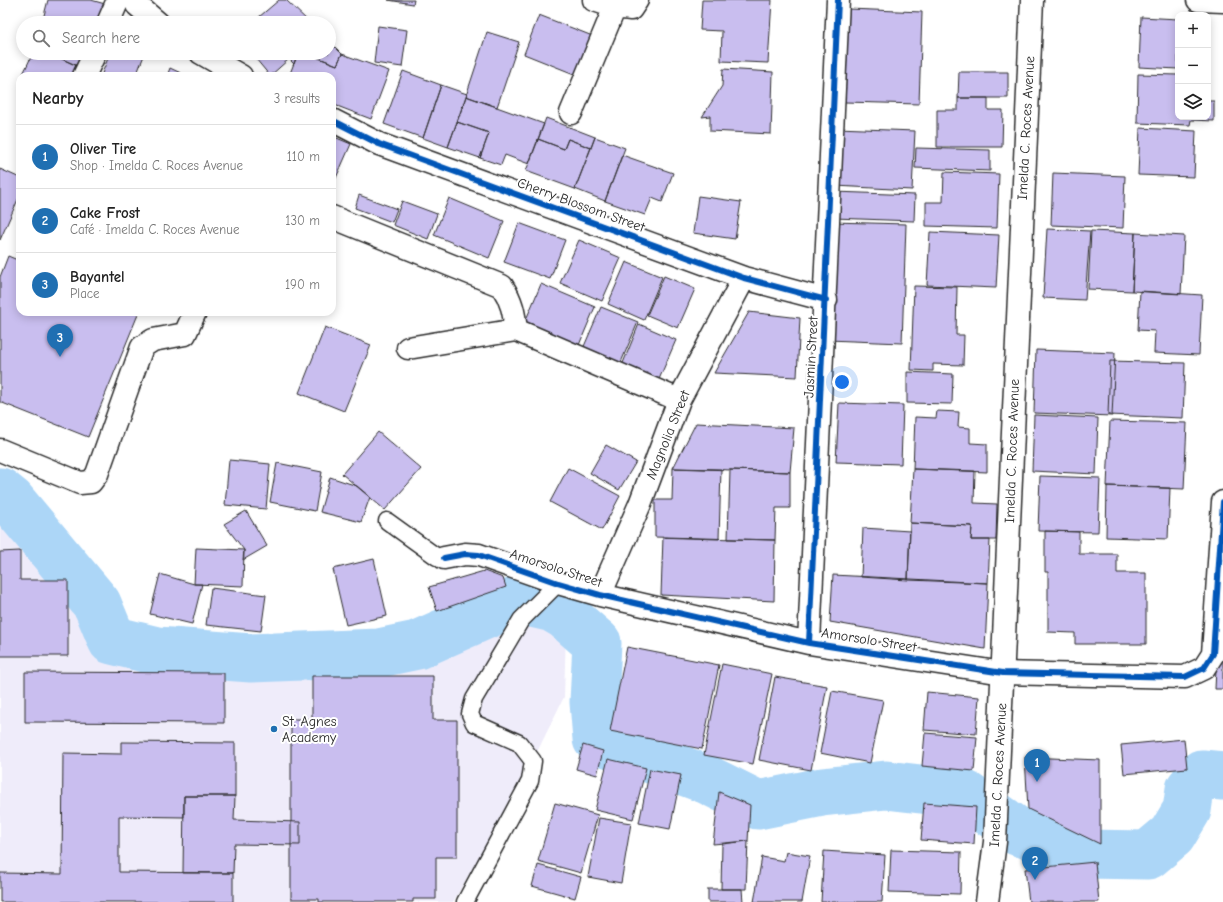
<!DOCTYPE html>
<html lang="en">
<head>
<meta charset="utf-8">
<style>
	body { margin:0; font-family:"Comic Neue",sans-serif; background:#f6f6f6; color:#222 }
	.controls { position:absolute; right:12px; top:12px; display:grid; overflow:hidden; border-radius:8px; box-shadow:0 2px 10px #0003 }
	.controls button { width:36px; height:36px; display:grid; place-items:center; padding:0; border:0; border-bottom:1px solid #e0e0e0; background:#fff; color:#222; font:20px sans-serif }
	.you { position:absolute; left:842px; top:382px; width:14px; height:14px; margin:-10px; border:3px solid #fff; border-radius:50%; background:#1a73e8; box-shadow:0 0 0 6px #1a73e833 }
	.badge { display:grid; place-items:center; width:26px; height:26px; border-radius:50%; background:#1f6fb2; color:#fff; font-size:13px; font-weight:700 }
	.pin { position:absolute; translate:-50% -33px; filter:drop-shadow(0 1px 2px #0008) }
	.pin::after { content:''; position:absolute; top:21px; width:14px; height:12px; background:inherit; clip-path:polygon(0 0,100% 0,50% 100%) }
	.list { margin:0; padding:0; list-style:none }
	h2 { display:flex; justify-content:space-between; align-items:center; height:52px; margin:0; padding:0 16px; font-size:17px }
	h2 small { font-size:13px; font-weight:400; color:#767676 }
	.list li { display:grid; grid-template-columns:26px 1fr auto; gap:12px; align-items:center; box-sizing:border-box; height:64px; padding:0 16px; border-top:1px solid #e0e0e0 }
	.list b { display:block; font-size:15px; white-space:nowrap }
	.list p { margin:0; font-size:13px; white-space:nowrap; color:#767676 }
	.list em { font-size:13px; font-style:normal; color:#767676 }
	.icon { flex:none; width:22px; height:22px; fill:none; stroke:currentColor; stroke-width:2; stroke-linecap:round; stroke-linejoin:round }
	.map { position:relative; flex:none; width:1223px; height:902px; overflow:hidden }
	.search { position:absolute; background:#fff; box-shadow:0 2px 10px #0003; left:16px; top:16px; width:320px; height:44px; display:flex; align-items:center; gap:10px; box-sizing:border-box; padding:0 14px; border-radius:22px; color:#767676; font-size:15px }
	.panel { position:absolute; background:#fff; box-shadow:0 2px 10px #0003; left:16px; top:72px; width:320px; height:244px; border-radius:12px }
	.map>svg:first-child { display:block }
	.built { fill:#efecfa }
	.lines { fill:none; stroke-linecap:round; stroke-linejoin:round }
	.river { stroke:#acd6f7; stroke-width:49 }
	.building { fill:#c9beef; stroke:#2b2b2b }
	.service-casing { stroke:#2b2b2b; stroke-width:19 }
	.minor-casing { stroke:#2b2b2b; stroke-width:25 }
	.secondary-casing { stroke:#2b2b2b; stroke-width:25 }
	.service { stroke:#fff; stroke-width:16 }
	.minor { stroke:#fff; stroke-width:22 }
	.secondary { stroke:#fff; stroke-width:22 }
	.cycleway-casing { stroke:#fff; stroke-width:8 }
	.cycleway { stroke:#0057b8; stroke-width:6 }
	.poi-dot { fill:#1f6fb2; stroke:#fff; stroke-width:1.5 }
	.labels { text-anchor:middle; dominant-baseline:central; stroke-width:4; stroke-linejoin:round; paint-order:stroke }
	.street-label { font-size:14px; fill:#2b2b2b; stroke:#fff }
	.poi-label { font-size:14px; fill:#2b2b2b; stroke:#fff; text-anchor:start }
</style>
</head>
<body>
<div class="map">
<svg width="1223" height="902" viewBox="0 0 1223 902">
	<rect width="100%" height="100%" fill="#fff"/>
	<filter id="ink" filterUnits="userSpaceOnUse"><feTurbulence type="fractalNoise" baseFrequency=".025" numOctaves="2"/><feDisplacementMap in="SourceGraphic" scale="8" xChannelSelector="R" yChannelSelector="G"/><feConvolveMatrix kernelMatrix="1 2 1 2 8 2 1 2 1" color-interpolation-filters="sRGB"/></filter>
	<g filter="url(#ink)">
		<!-- built -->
		<path class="built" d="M0 516 62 567 68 580 105 643 171 656 273 671 404 659 514 617 566 632 564 697 520 787 453 902H0Z"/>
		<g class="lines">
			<!-- river -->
			<path class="river" d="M0 492 11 501 97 604 112 640 157 651 251 658 379 653 417 645 519 600 553 608 565 615 597 643 594 702 597 739 708 780 758 805 822 792 886 785 964 794 1017 831 1084 854 1148 855 1172 835 1187 810 1190 789 1202 774 1223 776"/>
		</g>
		<!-- building -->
		<path class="building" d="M48 0H91L105 4 98 23H42Z
			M279 0H286L310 23H263L259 17Z
			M388 0H414L413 4Z
			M702 0H772L768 63 721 61 722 31 700 30Z
			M849 9 922 12 919 104 845 102Z
			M539 15 595 37 579 76 524 54Z
			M1141 17 1178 19V69L1139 67Z
			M378 26 407 30 402 67 374 63Z
			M487 32 519 42 497 107 466 96Z
			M329 41 342 54 337 65 306 53H329Z
			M33 53H49L82 68 79 76H22Z
			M49 53H88L82 68Z
			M110 53H145L136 76H101Z
			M251 53H298L294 64 289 59 270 76Z
			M298 53H306L337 65 342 54 389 71 371 119 332 104V76H289Z
			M170 68 187 76H167Z
			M723 69 773 72 771 134 710 131V116L702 117 722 86Z
			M403 71 441 85 423 138 384 124Z
			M959 72H1008V98H958Z
			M1138 74 1178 75V117H1208V101H1214V121L1191 120 1190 125 1137 123Z
			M441 85 467 94 448 147 423 138Z
			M466 96 544 124 529 164 505 155 501 165 480 158 489 133 457 122Z
			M958 98H988V110H1003L1002 147H937V110H958Z
			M546 118 595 137 591 148 568 139 564 149 538 139Z
			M457 122 489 133 480 158 448 147Z
			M837 128 915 131 912 190 835 186Z
			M1140 128 1196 131 1194 177 1138 175Z
			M332 136 351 144 332 187Z
			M595 137 625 148 605 201 575 189Z
			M538 139 564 149 568 139 591 148 575 189 526 171Z
			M916 148 990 150V171L915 168Z
			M622 155 673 173 662 202 652 198 645 215 605 201Z
			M0 169 20 178V195L0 240Z
			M944 172 999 174 997 228 926 226V202H943Z
			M1053 173 1125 176 1123 228 1051 225Z
			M835 192 915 195 914 221 834 218Z
			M359 195 397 209 392 222 355 208Z
			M698 196 741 202 735 239 693 233Z
			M449 198 504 221 489 258 434 235Z
			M402 201 437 214 428 239 393 225Z
			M832 222 906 224 902 343 828 340Z
			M519 223 565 240 550 279 504 262Z
			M1047 229 1090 231 1085 300 1043 298Z
			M1091 231 1135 233 1132 291 1088 289Z
			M930 232 999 235 996 288 927 285Z
			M1135 233 1184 236 1181 294 1132 291Z
			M579 240 621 258 602 301 560 283Z
			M8 256 20 261V312H139L88 437 0 402V277Z
			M626 262 662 277 644 320 608 304Z
			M664 276 695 289 678 328 647 315Z
			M541 284 595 307 579 345 525 322Z
			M914 286 957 287 956 335H964L963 365 933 364V371L911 370Z
			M1140 291 1202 295 1199 355 1154 353 1155 331 1138 330Z
			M601 307 638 322 619 367 582 351Z
			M749 312 800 318 797 377 714 373Z
			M639 324 676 340 657 384 621 368Z
			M325 327 371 345 344 411 299 393Z
			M1036 350 1115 353 1112 416 1034 413Z
			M1110 361 1185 363 1183 418 1108 415Z
			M907 372 953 374 952 404 907 403Z
			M839 403 903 405 901 464 836 462Z
			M937 411 959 412 958 427 970 428V443L987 444V472L913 469 915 417 936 418Z
			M1034 415 1098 418 1096 474 1032 471Z
			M1110 421 1187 423 1184 489 1107 486Z
			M696 423 794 428 790 472 673 468Z
			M378 432 421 469 385 510 342 474Z
			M606 445 636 462 619 490 590 473Z
			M229 460 270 464 266 509 225 505Z
			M277 463 322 472 315 511 270 502Z
			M568 468 620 496 602 530 550 502Z
			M673 468 721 469 719 539 655 537V500H672Z
			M913 469 975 471 974 503 997 504 996 540H971L972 526 910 523Z
			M730 470 790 472V508H776L775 540 728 539Z
			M1040 476 1100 478 1098 532 1038 531Z
			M330 477 357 486 370 497 361 522 320 512Z
			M1107 486 1170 488 1168 539 1106 537Z
			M246 511 267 546 243 560 244 550 224 524Z
			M910 523 972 526 971 540H990L988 583 908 580Z
			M863 528 910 531 908 580 861 577Z
			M1045 531 1079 532V554H1117V573H1146V644H1075V633L1048 632V572H1045Z
			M663 537 775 540 774 601 661 595Z
			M196 548 244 550 243 586 194 584Z
			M20 551V580H68V656H0V552Z
			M374 559 387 616 346 625 333 569Z
			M484 571 503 578 506 587 437 611 429 587Z
			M160 574 194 584H202L192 624 150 614Z
			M833 575 988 583 985 649 830 622Z
			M211 588 266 595 261 631 206 625Z
			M1218 628 1223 629V689H1215Z
			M627 647 719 665 702 749 610 731Z
			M722 664 772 674 753 764 704 755Z
			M25 672 224 673V723L25 722Z
			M312 676H433V720H457V857H436V899H413V902H319V899H291V719H312Z
			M775 677 827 686 811 770 759 760Z
			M832 691 883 700 870 763 820 753Z
			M927 692 979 697 976 734 924 730Z
			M925 733 977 737 974 771 922 766Z
			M1184 739 1187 768 1124 774 1121 745Z
			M121 742 235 743V796H184V817L119 816V872L233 873V902H0V873L62 874 63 753 121 754Z
			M583 745 603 751 597 775 576 769Z
			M1025 757 1100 760V844L1028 809Z
			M608 759 646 768 633 819 595 810Z
			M650 769 681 775 670 829 639 823Z
			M719 792 750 805 748 841 713 844Z
			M184 796H235L234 820 300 822V845L234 844 233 873H183Z
			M555 803 598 815 581 873 538 861Z
			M924 803 976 807 974 844 921 840Z
			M599 818 631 823 621 883 588 877Z
			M748 841 746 889H721L722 844Z
			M891 850 961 852 960 894 889 892Z
			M824 851 885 855 882 902H821Z
			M786 852 810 856 802 902H754L762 857 784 861Z
			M1095 862 1099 902H1029L1025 869Z
			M538 865 581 877 575 898 532 886Z
			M708 889H742L743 902H708Z"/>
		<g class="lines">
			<defs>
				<path id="service" d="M387 521 437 557 444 558
					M465 902 530 781 533 761 519 743 474 723 470 714 474 699 521 620 558 583"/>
				<path id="minor" d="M136 0 137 5 158 23
					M594 0 615 7 631 9 637 0
					M1198 0 1223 1
					M108 23 118 0
					M201 53 241 76
					M84 76 95 53
					M571 113 615 7
					M332 120 379 144 744 278 826 300
					M332 217 502 286C512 301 514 313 516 330
					M408 348 516 330 679 400
					M0 450 80 483 91 482 97 474 142 347 153 340 185 334 195 312
					M444 558 465 554 479 555 558 583 600 595 809 643 1003 673 1185 677 1204 668 1213 654 1223 502
					M600 595 640 504 679 400 744 278
					M809 643 838 0"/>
				<path id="secondary" d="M987 902 995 842 1032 0"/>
			</defs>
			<!-- service casing -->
			<use href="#service" class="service-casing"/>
			<!-- minor casing -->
			<use href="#minor" class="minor-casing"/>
			<!-- secondary casing -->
			<use href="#secondary" class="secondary-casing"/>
			<!-- service -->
			<use href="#service" class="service"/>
			<!-- minor -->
			<use href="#minor" class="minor"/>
			<!-- secondary -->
			<use href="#secondary" class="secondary"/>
			<defs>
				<path id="cycleway" d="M332 120 379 144 744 278 826 300
					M444 558 465 554 479 555 558 583 600 595 809 643 1003 673 1185 677 1204 668 1213 654 1223 502
					M809 643 838 0"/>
			</defs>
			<!-- cycleway casing -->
			<use href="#cycleway" class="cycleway-casing"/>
			<!-- cycleway -->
			<use href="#cycleway" class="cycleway"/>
		</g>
	</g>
	<!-- markers -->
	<circle class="poi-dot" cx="274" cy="729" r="4"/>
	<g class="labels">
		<!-- street labels -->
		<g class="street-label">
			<text transform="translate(1026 128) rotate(-87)">Imelda C. Roces Avenue</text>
			<text transform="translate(581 205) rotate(20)">Cherry Blossom Street</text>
			<text transform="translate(811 357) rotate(-87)">Jasmin Street</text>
			<text transform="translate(668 435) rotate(-68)">Magnolia Street</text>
			<text transform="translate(1012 451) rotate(-88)">Imelda C. Roces Avenue</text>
			<text transform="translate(556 568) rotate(18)">Amorsolo Street</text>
			<text transform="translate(869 640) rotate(9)">Amorsolo Street</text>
			<text transform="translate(998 775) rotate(-87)">Imelda C. Roces Avenue</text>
		</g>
		<!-- poi labels -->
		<g class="poi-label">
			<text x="282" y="721">St. Agnes<tspan x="282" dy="16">Academy</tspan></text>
		</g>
	</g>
</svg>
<div class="controls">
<button>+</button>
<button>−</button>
<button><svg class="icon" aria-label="layers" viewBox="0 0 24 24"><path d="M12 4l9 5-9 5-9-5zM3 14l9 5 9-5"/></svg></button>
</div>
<div class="you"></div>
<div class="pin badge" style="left:1037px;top:782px">1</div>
<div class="pin badge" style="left:1035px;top:880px">2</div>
<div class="pin badge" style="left:60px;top:357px">3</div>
<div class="search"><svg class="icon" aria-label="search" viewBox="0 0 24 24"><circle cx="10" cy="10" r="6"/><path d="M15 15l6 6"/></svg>Search here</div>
<section class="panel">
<h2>Nearby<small>3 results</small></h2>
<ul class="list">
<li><span class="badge">1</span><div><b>Oliver Tire</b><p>Shop · Imelda C. Roces Avenue</p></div><em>110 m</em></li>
<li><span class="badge">2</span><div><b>Cake Frost</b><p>Café · Imelda C. Roces Avenue</p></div><em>130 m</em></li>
<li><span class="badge">3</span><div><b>Bayantel</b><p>Place</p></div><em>190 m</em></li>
</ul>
</section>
</div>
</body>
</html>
